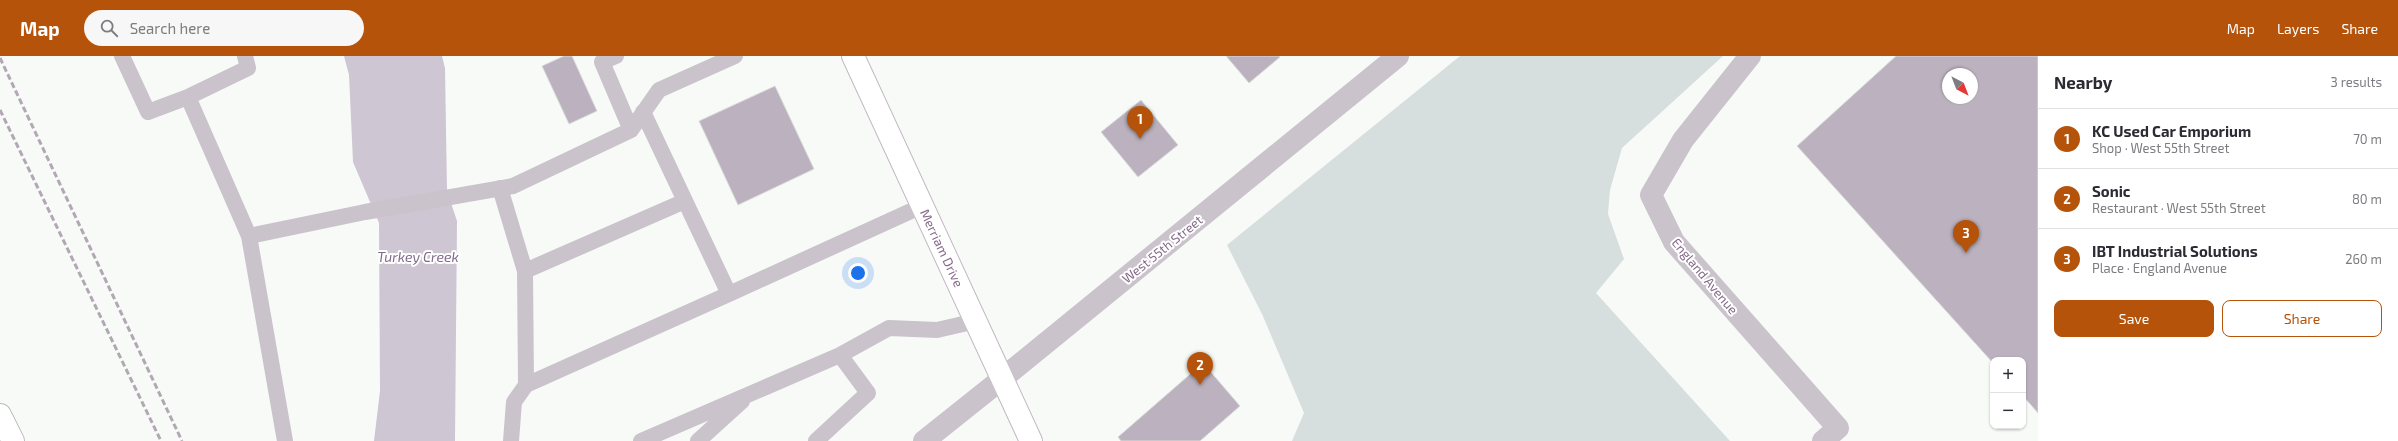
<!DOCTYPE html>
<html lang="en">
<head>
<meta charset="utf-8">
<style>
	body { margin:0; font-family:"Exo 2",sans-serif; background:#f7f7f7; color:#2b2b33 }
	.controls { position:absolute; right:12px; bottom:12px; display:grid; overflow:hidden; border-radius:8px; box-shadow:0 1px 3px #0004 }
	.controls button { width:36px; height:36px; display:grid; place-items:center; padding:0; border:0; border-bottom:1px solid #e1e1e2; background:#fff; color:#2b2b33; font:20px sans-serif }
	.compass { position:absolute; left:1942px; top:12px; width:36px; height:36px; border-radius:50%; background:#fff; box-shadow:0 1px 3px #0004; rotate:138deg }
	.you { position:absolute; left:858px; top:217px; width:14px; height:14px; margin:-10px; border:3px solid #fff; border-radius:50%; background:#1a73e8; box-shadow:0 0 0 6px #1a73e833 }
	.badge { display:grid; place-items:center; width:26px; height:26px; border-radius:50%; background:#b45309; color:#fff; font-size:13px; font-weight:700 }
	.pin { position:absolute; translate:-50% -33px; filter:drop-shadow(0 1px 2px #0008) }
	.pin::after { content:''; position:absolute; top:21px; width:14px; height:12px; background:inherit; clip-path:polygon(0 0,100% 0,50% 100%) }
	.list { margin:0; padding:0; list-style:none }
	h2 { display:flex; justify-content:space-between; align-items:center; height:52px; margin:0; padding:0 16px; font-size:17px }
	h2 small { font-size:13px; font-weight:400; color:#7c7c81 }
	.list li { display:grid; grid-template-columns:26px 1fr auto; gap:12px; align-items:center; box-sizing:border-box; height:60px; padding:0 16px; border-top:1px solid #e1e1e2 }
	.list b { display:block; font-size:15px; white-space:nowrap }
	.list p { margin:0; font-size:13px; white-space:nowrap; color:#7c7c81 }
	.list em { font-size:13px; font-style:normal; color:#7c7c81 }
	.actions { display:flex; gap:8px; padding:12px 16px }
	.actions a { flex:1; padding:9px 0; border:1px solid #b45309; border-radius:8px; text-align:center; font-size:14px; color:#b45309 }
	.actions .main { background:#b45309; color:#fff }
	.icon { flex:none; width:22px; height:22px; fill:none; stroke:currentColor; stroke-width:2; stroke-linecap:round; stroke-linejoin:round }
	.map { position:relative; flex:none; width:2038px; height:385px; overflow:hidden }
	header { display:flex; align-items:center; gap:24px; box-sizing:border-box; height:56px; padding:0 20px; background:#b45309; color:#fff }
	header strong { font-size:19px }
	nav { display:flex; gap:22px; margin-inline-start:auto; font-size:14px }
	.search { width:280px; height:36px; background:#f7f7f7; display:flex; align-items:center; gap:10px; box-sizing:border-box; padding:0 14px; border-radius:22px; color:#7c7c81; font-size:15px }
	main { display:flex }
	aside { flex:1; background:#fff }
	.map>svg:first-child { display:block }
	.green { fill:#d7dede }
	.water { fill:#cec6d2 }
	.building { fill:#bcb1be; stroke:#dadcda; fill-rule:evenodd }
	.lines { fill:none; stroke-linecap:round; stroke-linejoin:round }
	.secondary-casing { stroke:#c1b8c2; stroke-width:24 }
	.motorway-casing { stroke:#bdb7be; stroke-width:24 }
	.service { stroke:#cac3cb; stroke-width:16 }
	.minor { stroke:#cac3cb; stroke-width:22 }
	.tertiary { stroke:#cac3cb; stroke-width:22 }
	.secondary { stroke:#fff; stroke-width:22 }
	.motorway { stroke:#fff; stroke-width:22 }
	.rail { stroke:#b2a8b4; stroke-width:3; stroke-dasharray:6 3; stroke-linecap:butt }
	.labels { text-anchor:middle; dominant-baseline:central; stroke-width:4; stroke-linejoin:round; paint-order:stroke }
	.street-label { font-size:13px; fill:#846988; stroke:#fff }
	.water-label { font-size:14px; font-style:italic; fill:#806a8a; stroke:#fff }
</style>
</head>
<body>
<header>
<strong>Map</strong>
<div class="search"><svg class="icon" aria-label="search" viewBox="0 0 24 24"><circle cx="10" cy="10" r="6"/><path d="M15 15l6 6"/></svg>Search here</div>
<nav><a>Map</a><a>Layers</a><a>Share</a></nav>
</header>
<main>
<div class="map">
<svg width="2038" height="385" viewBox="0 0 2038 385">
	<rect width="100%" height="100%" fill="#f8faf8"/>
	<!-- green -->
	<path class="green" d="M1460 0H1723L1622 92 1610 134 1608 158 1624 203 1596 237 1730 385H1292L1304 357 1262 258 1227 189Z"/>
	<!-- water -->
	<path class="water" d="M344 0H442L445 12 447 135 457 165 455 385H374L380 335 379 167 353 106 349 19Z"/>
	<!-- building -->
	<path class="building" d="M564 0H572L597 55 569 68 542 10Z
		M1226 0H1279L1280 1 1249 27Z
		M1896 0H2038V357L2023 340V304H1993V307L1797 90ZM1948 18H1972V42H1948Z
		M775 30 814 113 738 149 699 65Z
		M1141 44 1178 89 1138 121 1101 76Z
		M1203 307 1240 350 1200 385H1121L1118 381Z"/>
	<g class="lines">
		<defs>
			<path id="secondary" d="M853 0 1031 385"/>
			<path id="motorway" d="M0 359 13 385"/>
		</defs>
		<!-- secondary casing -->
		<use href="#secondary" class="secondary-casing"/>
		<!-- motorway casing -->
		<use href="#motorway" class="motorway-casing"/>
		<!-- service -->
		<path class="service" d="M122 0 148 56 188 41 249 180 365 156 513 130 631 74 659 34 735 0
			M616 0 602 6 631 74
			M188 41 248 12 245 0
			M643 56 729 238 922 150
			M500 132 525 215 685 145
			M249 180 285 385
			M525 215 526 329 729 238
			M511 385 514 346 526 329
			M641 385 840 299 889 272 937 274 976 265
			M698 385 742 345
			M816 385 868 337 840 299"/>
		<!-- minor -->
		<path class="minor" d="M1750 0 1683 84 1651 139 1674 186 1838 372 1823 385
			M924 385 1003 322"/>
		<!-- tertiary -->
		<path class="tertiary" d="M1003 322 1398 0"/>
		<!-- secondary -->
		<use href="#secondary" class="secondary"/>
		<!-- motorway -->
		<use href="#motorway" class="motorway"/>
		<!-- rail -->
		<path class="rail" d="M0 2 182 385
			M0 54 161 385"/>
	</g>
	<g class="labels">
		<!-- street labels -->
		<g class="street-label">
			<text transform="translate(942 192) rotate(65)">Merriam Drive</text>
			<text transform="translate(1162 193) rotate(-39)">West 55th Street</text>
			<text transform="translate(1705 220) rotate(50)">England Avenue</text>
		</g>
		<!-- water labels -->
		<g class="water-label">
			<text x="418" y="200">Turkey Creek</text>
		</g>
	</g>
</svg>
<div class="controls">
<button>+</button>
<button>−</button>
</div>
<svg class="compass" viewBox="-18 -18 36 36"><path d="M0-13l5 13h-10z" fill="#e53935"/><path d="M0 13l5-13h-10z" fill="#7c7c81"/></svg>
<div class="you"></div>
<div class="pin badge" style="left:1140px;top:83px">1</div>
<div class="pin badge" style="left:1200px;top:329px">2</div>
<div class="pin badge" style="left:1966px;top:197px">3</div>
</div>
<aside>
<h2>Nearby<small>3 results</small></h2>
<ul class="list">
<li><span class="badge">1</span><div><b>KC Used Car Emporium</b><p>Shop · West 55th Street</p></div><em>70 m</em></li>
<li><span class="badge">2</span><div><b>Sonic</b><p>Restaurant · West 55th Street</p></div><em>80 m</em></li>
<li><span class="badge">3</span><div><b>IBT Industrial Solutions</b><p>Place · England Avenue</p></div><em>260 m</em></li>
</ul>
<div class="actions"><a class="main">Save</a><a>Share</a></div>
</aside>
</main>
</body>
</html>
